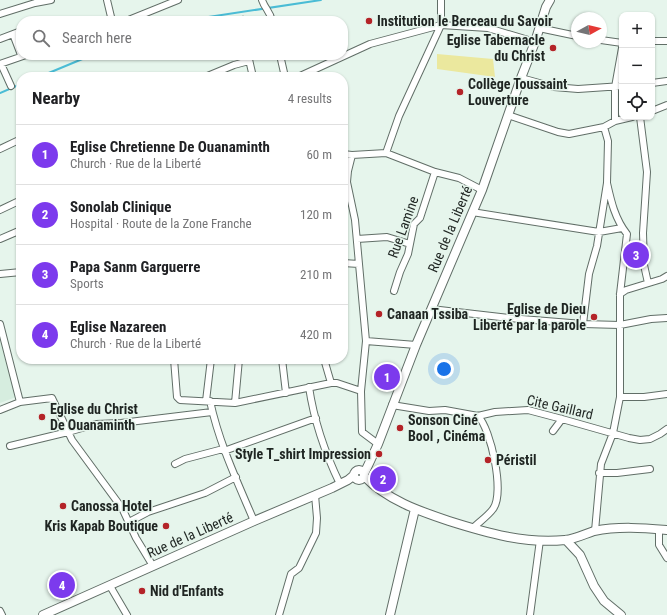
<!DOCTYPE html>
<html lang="en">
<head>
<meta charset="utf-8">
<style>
	body { margin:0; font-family:"Roboto Condensed",sans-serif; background:#f2f2f2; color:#202124 }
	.controls { position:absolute; right:12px; top:12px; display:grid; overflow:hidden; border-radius:8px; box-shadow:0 1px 3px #0004 }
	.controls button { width:36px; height:36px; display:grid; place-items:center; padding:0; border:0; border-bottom:1px solid #e0e0e0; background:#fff; color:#202124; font:20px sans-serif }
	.compass { position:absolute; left:571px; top:12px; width:36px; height:36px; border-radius:50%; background:#fff; box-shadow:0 1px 3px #0004; rotate:82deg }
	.you { position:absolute; left:444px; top:369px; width:14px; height:14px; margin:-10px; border:3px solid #fff; border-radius:50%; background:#1a73e8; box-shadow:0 0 0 6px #1a73e833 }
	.badge { display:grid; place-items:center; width:26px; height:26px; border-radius:50%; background:#7c3aed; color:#fff; font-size:13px; font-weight:700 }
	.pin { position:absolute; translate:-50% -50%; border:2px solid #fff; box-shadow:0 1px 4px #0006 }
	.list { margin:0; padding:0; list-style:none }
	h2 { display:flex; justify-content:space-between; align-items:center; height:52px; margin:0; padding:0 16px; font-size:17px }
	h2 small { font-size:13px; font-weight:400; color:#757577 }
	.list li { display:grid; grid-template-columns:26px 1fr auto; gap:12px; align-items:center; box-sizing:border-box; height:60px; padding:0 16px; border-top:1px solid #e0e0e0 }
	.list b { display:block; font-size:15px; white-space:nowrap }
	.list p { margin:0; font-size:13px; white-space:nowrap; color:#757577 }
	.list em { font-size:13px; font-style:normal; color:#757577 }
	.icon { flex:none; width:22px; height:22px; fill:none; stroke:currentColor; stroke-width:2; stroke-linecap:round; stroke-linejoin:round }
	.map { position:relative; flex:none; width:667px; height:615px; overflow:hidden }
	.search { position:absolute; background:#fff; box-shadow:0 1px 3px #0004; left:16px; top:16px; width:332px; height:44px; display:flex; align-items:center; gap:10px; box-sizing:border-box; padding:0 14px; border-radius:16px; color:#757577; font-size:15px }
	.panel { position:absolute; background:#fff; box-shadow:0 1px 3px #0004; left:16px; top:72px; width:332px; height:292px; border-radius:16px }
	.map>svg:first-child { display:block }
	.built { fill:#d6eddf }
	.green { fill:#ebe89e }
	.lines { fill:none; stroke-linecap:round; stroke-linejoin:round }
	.stream { stroke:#4abcd5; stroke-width:2 }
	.minor-casing { stroke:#616e67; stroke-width:8 }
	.tertiary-casing { stroke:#616e67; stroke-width:10 }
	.minor { stroke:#fff; stroke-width:6 }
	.tertiary { stroke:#fff; stroke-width:8 }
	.poi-dot { fill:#b42328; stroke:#e6f5ec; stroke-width:1.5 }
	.labels { text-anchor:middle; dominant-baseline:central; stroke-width:3; stroke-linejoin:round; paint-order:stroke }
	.poi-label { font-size:14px; font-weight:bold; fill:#1f2522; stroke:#e6f5ec; text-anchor:start }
	.street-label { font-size:14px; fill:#1f2522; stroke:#e6f5ec }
</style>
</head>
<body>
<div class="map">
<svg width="667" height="615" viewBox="0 0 667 615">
	<rect width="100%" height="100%" fill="#e6f5ec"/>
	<!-- built -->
	<path class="built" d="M0 336 16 397 0 403Z"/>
	<!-- green -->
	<path class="green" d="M437 54 493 59 495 77 437 69Z"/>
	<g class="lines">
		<!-- stream -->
		<path class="stream" d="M182 21 321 0
			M39 77 92 55
			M0 93 21 84"/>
		<defs>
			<path id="minor" d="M107 0 112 21
				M262 0C265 9 270 11 272 21
				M0 14 35 3 51 0
				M243 20 244 21
				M126 21 178 0
				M539 28 577 36
				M13 34 21 55
				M0 39 21 31
				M601 40 622 43
				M652 41H667
				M248 55 253 77
				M280 55 285 77
				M0 64 26 55
				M1 64 11 86
				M205 77 234 65 249 61
				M298 77 370 44 441 25V0
				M521 78 554 87 578 89 622 86
				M652 83 667 81
				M652 111 667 105
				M508 115 558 132 569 134 604 127 615 121 632 117
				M640 117 647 172 643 233 644 265 648 283
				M615 121V87L622 48
				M0 149 21 139
				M343 154 352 155 386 153
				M352 155 348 171 347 182 355 220 366 341 361 391 362 432 378 444
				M482 190 459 178 435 172 386 153 399 116 441 25 488 28 535 42
				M0 210 21 200
				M472 212 599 232 622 228
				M0 239 21 230
				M357 239 387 237 410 244
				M343 263 359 264
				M0 274 21 272
				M394 291 400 272 408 254 414 224 420 218 435 172
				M620 294 626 290 662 279 667 276
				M431 309 509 318 583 324 620 325 651 319 667 318
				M0 324 20 402
				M583 324 589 274 597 246 607 183 608 141 604 127
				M366 341 416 345
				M174 359 177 397 180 400 235 403 331 383H337L361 391
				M282 359 286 393
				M324 359 331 383
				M309 387C314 421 325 453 340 484
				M620 397H644L667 394
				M206 401 211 359
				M210 401C219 443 237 481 254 521
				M235 403 239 359
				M392 405 429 411 445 410 478 416 495 412 528 410 562 419 629 438 640 440 650 439 660 434 667 429
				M0 410 20 402 52 398 72 440 122 508 136 538 153 566
				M553 431 562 419
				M10 446 68 432 96 424 121 423 212 412
				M224 451 316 418
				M175 464 185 459 223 449
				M599 473H617L650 469
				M129 522 148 512 205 493 236 477
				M473 528C479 522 488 516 493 509 505 493 491 429 478 416
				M659 529V545L667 558
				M595 531 601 464 613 433 620 397V294L627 234C615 219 611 201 607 183
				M110 586 127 615
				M0 611 2 615
				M279 615 291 574 299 568 316 533 317 518 315 495
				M530 615 540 540"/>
			<path id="tertiary" d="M354 475a5 5 0 1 1 10 0a5 5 0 1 1-10 0Z
				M364 474 378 444 416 345 482 190 521 78 535 42 546 7 550 0
				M364 476C387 500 419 511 449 521 487 533 525 544 565 540 575 539 585 534 594 531 619 526 643 528 667 530
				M566 540 580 555 594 586 604 601 621 615
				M43 615 254 521 332 488 348 480 354 475
				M390 615 415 509"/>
		</defs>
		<!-- minor casing -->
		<use href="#minor" class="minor-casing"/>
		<!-- tertiary casing -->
		<use href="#tertiary" class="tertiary-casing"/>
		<!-- minor -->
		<use href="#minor" class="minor"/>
		<!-- tertiary -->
		<use href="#tertiary" class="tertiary"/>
	</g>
	<!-- markers -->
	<g class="poi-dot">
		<circle cx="369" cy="21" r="4"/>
		<circle cx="553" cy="48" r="4"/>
		<circle cx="460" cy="92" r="4"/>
		<circle cx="379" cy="314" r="4"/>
		<circle cx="594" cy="317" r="4"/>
		<circle cx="42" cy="417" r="4"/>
		<circle cx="400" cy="428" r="4"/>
		<circle cx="379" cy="454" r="4"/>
		<circle cx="488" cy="460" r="4"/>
		<circle cx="63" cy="506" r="4"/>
		<circle cx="166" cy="526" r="4"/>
		<circle cx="142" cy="591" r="4"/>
	</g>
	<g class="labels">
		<!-- poi labels -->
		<g class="poi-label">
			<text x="377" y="21">Institution le Berceau du Savoir</text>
			<text x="545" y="40" text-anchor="end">Eglise Tabernacle<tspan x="545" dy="16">du Christ</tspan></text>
			<text x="468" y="84">Collège Toussaint<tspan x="468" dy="16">Louverture</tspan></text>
			<text x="586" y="309" text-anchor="end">Eglise de Dieu<tspan x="586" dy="16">Liberté par la parole</tspan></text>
			<text x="387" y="314">Canaan Tssiba</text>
			<text x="50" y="409">Eglise du Christ<tspan x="50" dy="16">De Ouanaminth</tspan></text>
			<text x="408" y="420">Sonson Ciné<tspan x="408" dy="16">Bool , Cinéma</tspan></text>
			<text x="371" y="454" text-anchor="end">Style T_shirt Impression</text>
			<text x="496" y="460">Péristil</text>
			<text x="71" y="506">Canossa Hotel</text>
			<text x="158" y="526" text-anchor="end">Kris Kapab Boutique</text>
			<text x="150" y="591">Nid d'Enfants</text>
		</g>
		<!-- street labels -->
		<g class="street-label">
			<text transform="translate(403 227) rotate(-70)">Rue Lamine</text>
			<text transform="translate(450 229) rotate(-67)">Rue de la Liberté</text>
			<text transform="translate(560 407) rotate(13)">Cite Gaillard</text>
			<text transform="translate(190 535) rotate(-24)">Rue de la Liberté</text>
		</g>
	</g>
</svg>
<div class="controls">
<button>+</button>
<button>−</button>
<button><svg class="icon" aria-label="locate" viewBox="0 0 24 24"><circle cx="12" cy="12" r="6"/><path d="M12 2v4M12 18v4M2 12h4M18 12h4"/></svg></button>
</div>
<svg class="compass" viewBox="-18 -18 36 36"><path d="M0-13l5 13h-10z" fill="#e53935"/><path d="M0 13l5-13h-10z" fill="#757577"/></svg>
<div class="you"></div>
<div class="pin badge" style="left:387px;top:377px">1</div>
<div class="pin badge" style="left:383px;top:479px">2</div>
<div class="pin badge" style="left:636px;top:255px">3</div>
<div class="pin badge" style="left:62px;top:585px">4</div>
<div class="search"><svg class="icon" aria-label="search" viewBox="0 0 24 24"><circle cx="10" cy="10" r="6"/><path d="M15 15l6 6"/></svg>Search here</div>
<section class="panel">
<h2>Nearby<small>4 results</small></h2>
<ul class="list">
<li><span class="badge">1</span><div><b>Eglise Chretienne De Ouanaminth</b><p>Church · Rue de la Liberté</p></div><em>60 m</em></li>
<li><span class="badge">2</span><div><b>Sonolab Clinique</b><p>Hospital · Route de la Zone Franche</p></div><em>120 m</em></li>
<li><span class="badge">3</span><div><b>Papa Sanm Garguerre</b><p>Sports</p></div><em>210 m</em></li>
<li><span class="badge">4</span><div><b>Eglise Nazareen</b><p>Church · Rue de la Liberté</p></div><em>420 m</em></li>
</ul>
</section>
</div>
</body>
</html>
